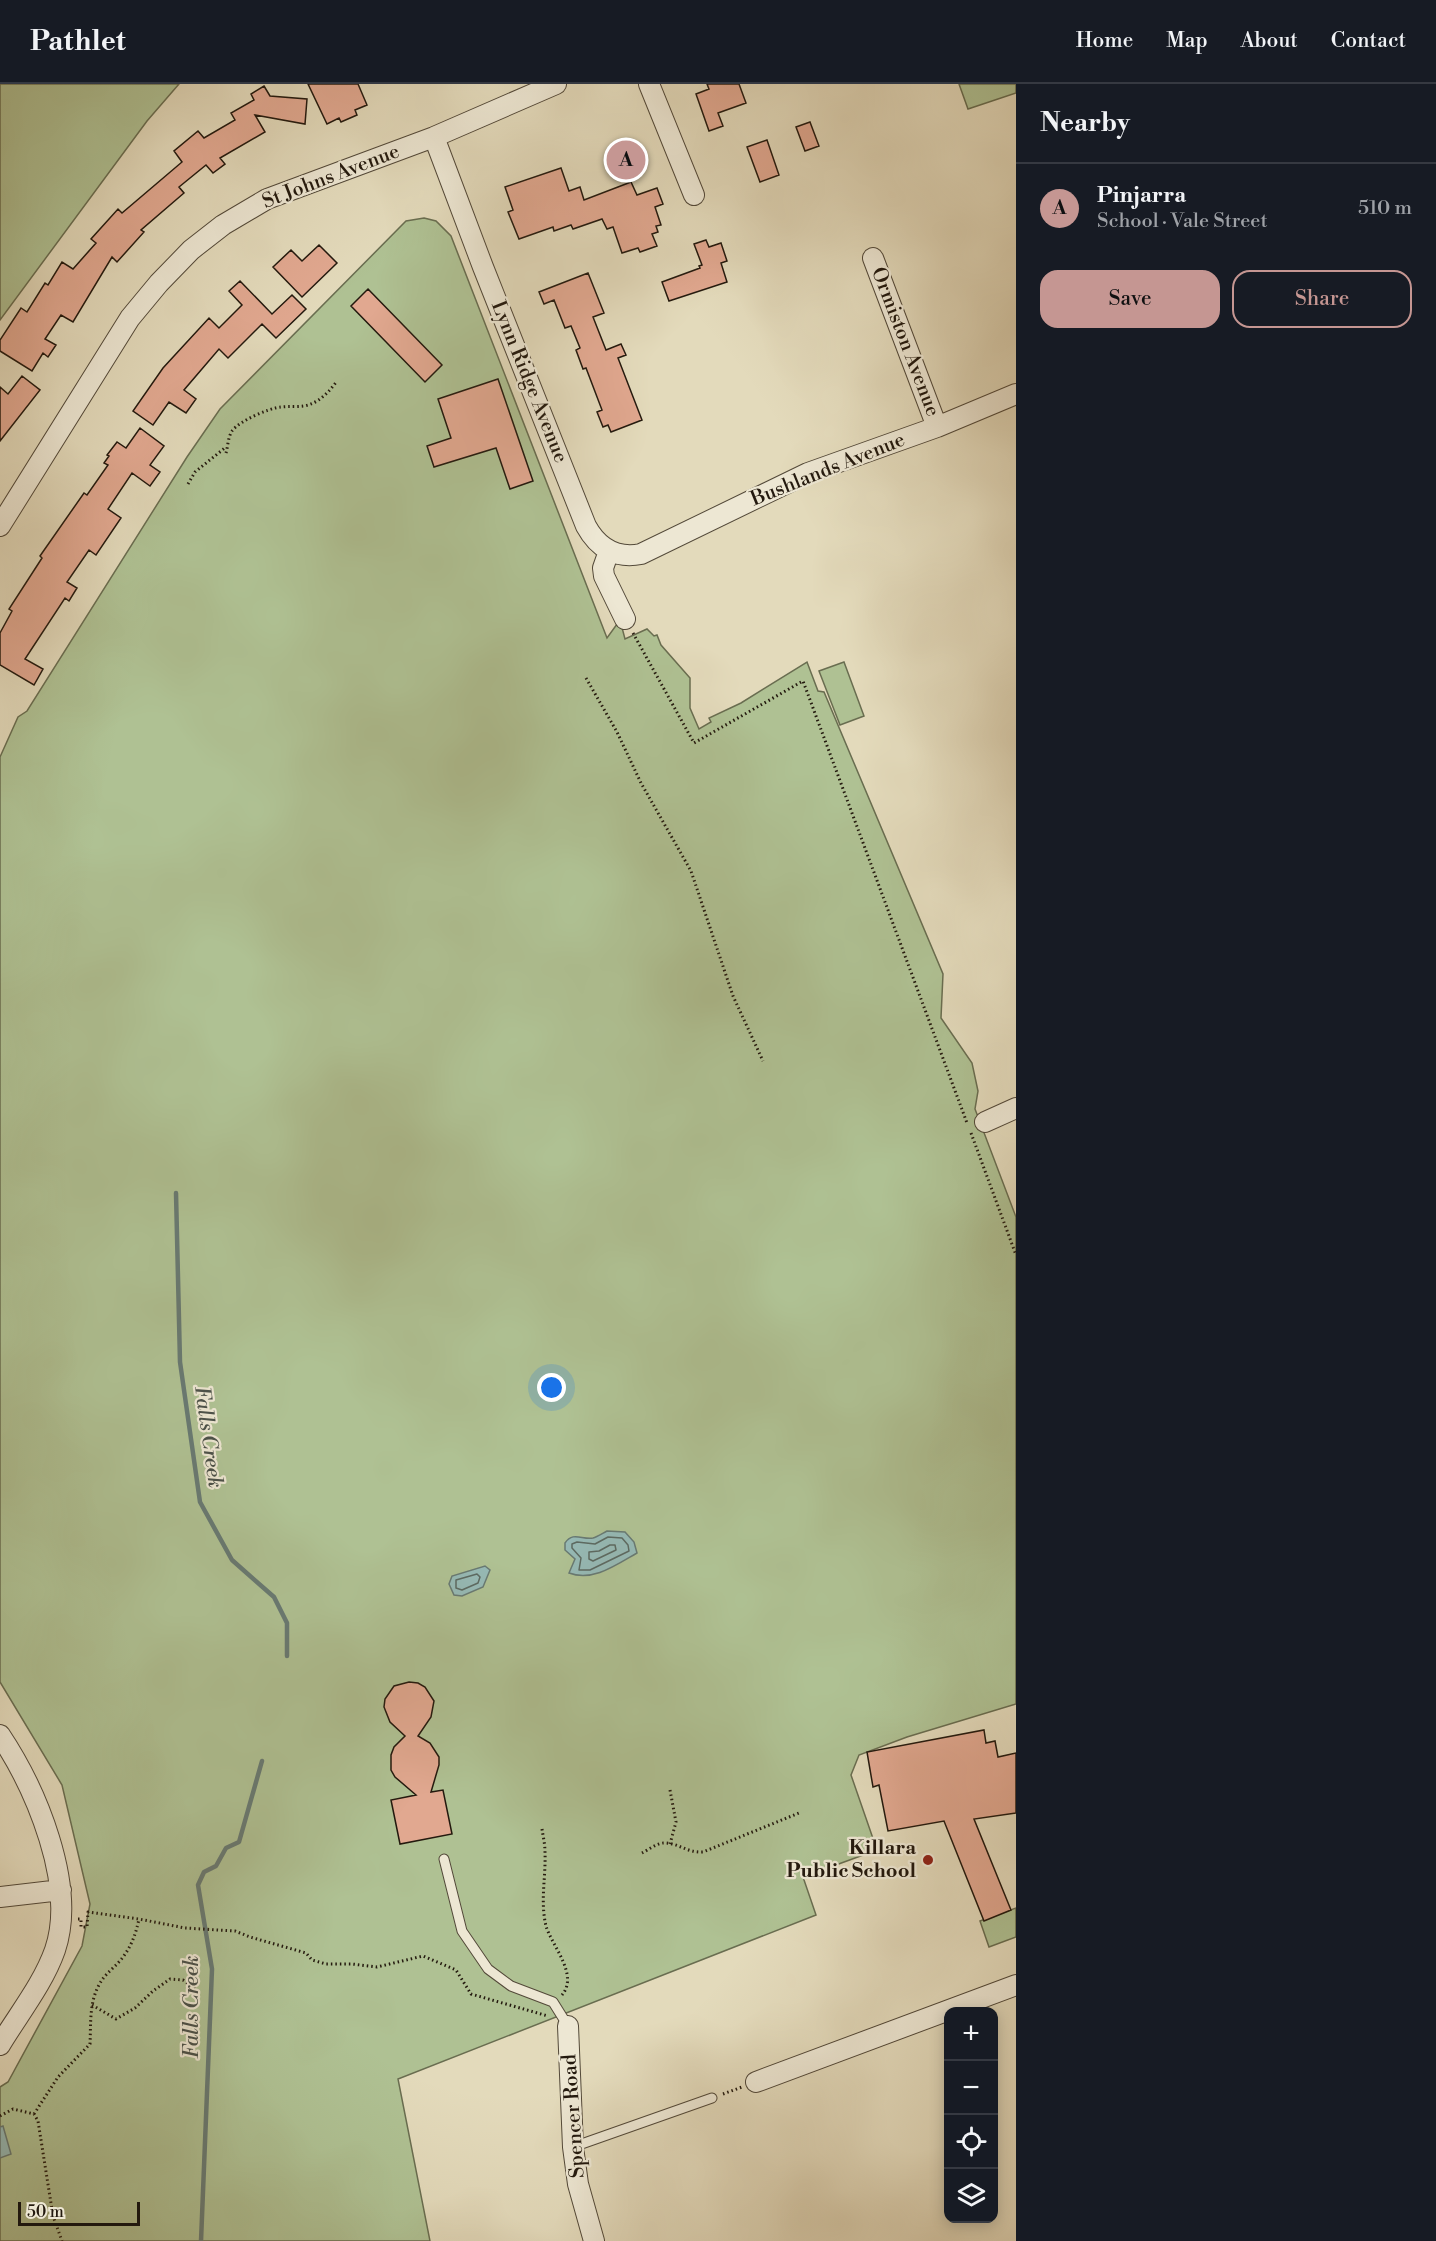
<!DOCTYPE html>
<html lang="en">
<head>
<meta charset="utf-8">
<style>
	body { margin:0; font-family:"Libre Bodoni",serif; background:#20242c; color:#f1f3f6 }
	.controls { position:absolute; right:18px; bottom:18px; display:grid; overflow:hidden; border-radius:12px; box-shadow:0 3px 15px #0003 }
	.controls button { width:54px; height:54px; display:grid; place-items:center; padding:0; border:0; border-bottom:2px solid #363941; background:#171b24; color:#f1f3f6; font:30px sans-serif }
	.scale { position:absolute; left:18px; bottom:15px; width:122px; box-sizing:border-box; padding-left:6px; border:3px solid #23190e; border-top:0; font-size:16px; line-height:21px; white-space:nowrap; color:#23190e; -webkit-text-stroke:4px #ede7d3; paint-order:stroke }
	.you { position:absolute; left:552px; top:1304px; width:21px; height:21px; margin:-15px; border:4px solid #fff; border-radius:50%; background:#1a73e8; box-shadow:0 0 0 9px #1a73e833 }
	.badge { display:grid; place-items:center; width:39px; height:39px; border-radius:50%; background:#c59692; color:#111; font-size:20px; font-weight:700 }
	.pin { position:absolute; translate:-50% -50%; border:3px solid #fff; box-shadow:0 2px 6px #0006 }
	.list { margin:0; padding:0; list-style:none }
	h2 { display:flex; justify-content:space-between; align-items:center; height:78px; margin:0; padding:0 24px; font-size:26px }
	h2 small { font-size:20px; font-weight:400; color:#9ea1a6 }
	.list li { display:grid; grid-template-columns:39px 1fr auto; gap:18px; align-items:center; box-sizing:border-box; height:90px; padding:0 24px; border-top:2px solid #363941 }
	.list b { display:block; font-size:22px; white-space:nowrap }
	.list p { margin:0; font-size:20px; white-space:nowrap; color:#9ea1a6 }
	.list em { font-size:20px; font-style:normal; color:#9ea1a6 }
	.actions { display:flex; gap:12px; padding:18px 24px }
	.actions a { flex:1; padding:14px 0; border:2px solid #c59692; border-radius:18px; text-align:center; font-size:21px; color:#c59692 }
	.actions .main { background:#c59692; color:#111 }
	.icon { flex:none; width:33px; height:33px; fill:none; stroke:currentColor; stroke-width:2; stroke-linecap:round; stroke-linejoin:round }
	.map { position:relative; flex:none; width:1016px; height:2157px; overflow:hidden }
	header { display:flex; align-items:center; gap:36px; box-sizing:border-box; height:84px; padding:0 30px; background:#171b24; border-bottom:2px solid #363941 }
	header strong { font-size:28px }
	nav { display:flex; gap:33px; margin-inline-start:auto; font-size:21px }
	main { display:flex }
	aside { flex:1; background:#171b24 }
	.map>svg:first-child { display:block }
	.green { fill:#afc193; stroke:#696d50; stroke-width:1.5 }
	.water { fill:#96bab6; stroke:#687a73; stroke-width:1.5 }
	.lines { fill:none; stroke-linecap:round; stroke-linejoin:round }
	.shore { stroke:#5c6a62; stroke-width:1.5 }
	.stream { stroke:#687a73; stroke-width:4.5 }
	.building { fill:#e1a890; stroke:#23190e; stroke-width:1.5 }
	.service-casing { stroke:#534939; stroke-width:11 }
	.minor-casing { stroke:#534939; stroke-width:22 }
	.path { stroke:#23190e; stroke-width:3; stroke-dasharray:1.5 3; stroke-linecap:butt }
	.service { stroke:#ede7d3; stroke-width:9 }
	.minor { stroke:#ede7d3; stroke-width:20 }
	.poi-dot { fill:#8f2418; stroke:#ede7d3; stroke-width:2 }
	.labels { text-anchor:middle; dominant-baseline:central; stroke-width:4.5; stroke-linejoin:round; paint-order:stroke }
	.street-label { font-size:20px; fill:#23190e; stroke:#ede7d3 }
	.poi-label { font-size:20px; font-weight:bold; fill:#23190e; stroke:#ede7d3; text-anchor:end }
	.water-label { font-size:21px; font-style:italic; fill:#4b5149; stroke:#ede7d3 }
</style>
</head>
<body>
<header>
<strong>Pathlet</strong>
<nav><a>Home</a><a>Map</a><a>About</a><a>Contact</a></nav>
</header>
<main>
<div class="map">
<svg width="1016" height="2157" viewBox="0 0 1016 2157">
	<rect width="100%" height="100%" fill="#e3dabb"/>
	<filter id="stains"><feTurbulence type="fractalNoise" baseFrequency=".00333" numOctaves="4"/><feColorMatrix values="0 0 0 0 .2 0 0 0 0 .09 0 0 0 0 .02 0 0 0 .5 -.17"/></filter>
	<radialGradient id="worn" r=".72"><stop offset=".6" stop-color="#630" stop-opacity="0"/><stop offset="1" stop-color="#630" stop-opacity=".3"/></radialGradient>
	<!-- green -->
	<path class="green" d="M0 0H179L147 37 0 236Z
		M959 0H1016V9L968 25Z
		M424 134 436 137 451 152 607 554 620 536 625 555 647 545 654 552 657 551 661 561 690 594V624L699 645 711 638 709 634 741 619 807 578 818 607 824 608 943 890 941 934 972 979 978 1007 975 1025 1016 1133V1620L907 1653 859 1671 851 1691 877 1766 803 1793 816 1831 398 1995 430 2157H0V2003L8 1998 82 1862 90 1820 62 1701 0 1598V673L18 633 27 627 187 373 220 325 406 137Z
		M844 578 864 632 840 641 819 587Z
		M1016 1824V1853L989 1863 980 1837Z"/>
	<!-- water -->
	<path class="water" d="M607 1447 625 1448 634 1458 637 1469C616 1481 593 1498 569 1489L575 1475 565 1466V1459C573 1447 582 1456 593 1454 597 1453 603 1449 607 1447Z
		M485 1482 490 1486 483 1503 462 1512 454 1511 449 1500 452 1492Z
		M3 2042 11 2070 0 2074V2043Z"/>
	<g class="lines">
		<!-- shore -->
		<path class="shore" d="M608 1453 622 1454 628 1461 629 1467 590 1486H579L581 1474 572 1464V1460L577 1458 595 1460Z
			M610 1461H615L616 1466 593 1477 589 1475V1468L599 1467Z
			M477 1490 480 1493 478 1499 462 1506 456 1504V1496Z"/>
		<!-- stream -->
		<path class="stream" d="M176 1109 180 1278 200 1418 232 1476 274 1513 287 1539V1572
			M201 2157 212 1885 198 1801 204 1788 216 1782 226 1764 239 1758 262 1677"/>
	</g>
	<!-- building -->
	<path class="building" d="M308 0H358L367 21 355 26 357 31 341 38 339 34 327 40Z
		M707 0H739L746 19 718 29 723 42 709 47 696 10 709 5Z
		M264 2 270 12 307 15 305 40 255 31 265 48 220 74 225 80 213 89 206 81 179 103 184 109 141 146 144 148 117 178 112 173 73 238 61 231 45 255 56 261 48 273 43 269 32 287 0 267V256L21 224 27 228 45 199 48 201 62 178 73 185 96 159 91 155 118 125 122 129 182 78 174 67 198 47 204 54 235 36 231 29 254 16 251 10Z
		M810 38 819 62 805 67 796 43Z
		M767 56 779 91 760 98 747 63Z
		M561 84 569 107 580 103 584 116 631 98 637 111 657 104 663 120 655 123 661 141 656 142 658 148 652 150 657 162 640 168 638 164 622 169 613 143 607 145 602 135 573 145 571 141 554 147 553 143 519 155 508 128 513 126 505 103Z
		M706 156 709 163 721 159 727 177 721 179 727 198 669 217 662 198 700 184 699 182 702 181 694 160Z
		M319 161 337 179 302 213 273 183 291 166 302 177Z
		M588 189 604 229 593 233 606 266 621 260 626 271 618 274 642 336 611 348 608 341 603 343 597 328 602 326 586 284 583 285 576 266 580 264 571 242 565 244 554 216 544 220 539 208Z
		M240 197 272 230 292 211 306 225 276 254 262 240 228 274 219 265 184 306 196 315 186 329 169 318 153 341 133 327 163 284 209 234 219 244 242 221 229 207Z
		M368 205 442 281 425 298 351 222Z
		M22 292 40 306 0 357V303L8 310Z
		M498 295 533 397 510 405 496 364 434 383 427 362 451 354 438 315Z
		M140 344 164 362 150 381 160 388 150 402 132 389 108 425 121 434 96 471 89 466 67 498 77 504 69 517 65 514 25 575 43 585 34 601 0 581V549L12 527 9 525 42 474 40 472 84 409 87 411 108 381 104 379 109 372 107 371 117 358 126 364Z
		M409 1598 418 1599 425 1603 434 1617 431 1633 418 1652 430 1659 439 1673V1681L431 1708 443 1706 452 1750 400 1760 391 1716 416 1711 395 1693 391 1686V1671L394 1663 405 1652 390 1638 384 1623 385 1615 394 1602Z
		M984 1646 986 1659 995 1657 998 1673 1016 1669V1729L974 1735 1011 1826 984 1837 944 1737 888 1747 879 1701 873 1703 867 1668Z"/>
	<g class="lines">
		<defs>
			<path id="service" d="M444 1775 462 1847 488 1885 511 1902 553 1918 568 1942
				M573 2063 712 2014"/>
			<path id="minor" d="M649 0 694 111
				M434 53 483 183 586 442C598 464 616 475 641 470L808 389 937 343 1016 310
				M873 174 937 343
				M0 442 130 234 159 199 191 166 223 141 267 115 434 53 556 0
				M609 467 603 484 604 492 625 535
				M985 1038 1016 1024
				M0 1651C36 1705 77 1801 55 1866 43 1900 18 1931 0 1961
				M0 1813 61 1806
				M568 1942 573 2063 578 2100 594 2157
				M756 1998 1016 1901"/>
		</defs>
		<!-- service casing -->
		<use href="#service" class="service-casing"/>
		<!-- minor casing -->
		<use href="#minor" class="minor-casing"/>
		<!-- path -->
		<path class="path" d="M226 369C228 362 228 353 232 347 239 337 269 324 281 323 289 322 297 323 304 322 319 319 329 308 337 297
			M188 400 195 388 226 363
			M633 549 694 659 803 597 967 1039
			M586 594 617 648 641 699 691 787 733 912 763 977
			M971 1049 1016 1171
			M670 1706 676 1738 670 1760
			M542 1745C543 1752 545 1760 545 1768 546 1793 540 1817 546 1842 552 1862 579 1891 562 1911
			M642 1769C648 1766 657 1759 664 1759 679 1759 687 1769 703 1768L799 1729
			M78 1835H81V1843H87L88 1828 139 1835 185 1844 235 1847 250 1853 306 1869 312 1876 326 1880H352L377 1883 423 1872 456 1886 471 1910 548 1932
			M92 1921 116 1935 135 1924 153 1907 170 1895 183 1896 200 1908
			M723 2010 742 2003
			M34 2030 58 1993 90 1960C91 1940 89 1919 99 1901 105 1889 116 1883 123 1873 132 1861 136 1849 139 1835
			M0 2032 13 2025 34 2030 38 2037 53 2132 62 2157"/>
		<!-- service -->
		<use href="#service" class="service"/>
		<!-- minor -->
		<use href="#minor" class="minor"/>
	</g>
	<!-- markers -->
	<circle class="poi-dot" cx="928" cy="1776" r="6"/>
	<g class="labels">
		<!-- street labels -->
		<g class="street-label">
			<text transform="translate(331 93) rotate(-21)">St Johns Avenue</text>
			<text transform="translate(905 258) rotate(69)">Ormiston Avenue</text>
			<text transform="translate(529 298) rotate(68)">Lynn Ridge Avenue</text>
			<text transform="translate(828 386) rotate(-22)">Bushlands Avenue</text>
			<text transform="translate(574 2032) rotate(-94)">Spencer Road</text>
		</g>
		<!-- poi labels -->
		<g class="poi-label">
			<text x="916" y="1764">Killara<tspan x="916" dy="23">Public School</tspan></text>
		</g>
		<!-- water labels -->
		<g class="water-label">
			<text transform="translate(208 1353) rotate(82)">Falls Creek</text>
			<text transform="translate(192 1923) rotate(-90)">Falls Creek</text>
		</g>
	</g>
	<rect width="100%" height="100%" filter="url(#stains)"/>
	<rect width="100%" height="100%" fill="url(#worn)"/>
</svg>
<div class="controls">
<button>+</button>
<button>−</button>
<button><svg class="icon" aria-label="locate" viewBox="0 0 24 24"><circle cx="12" cy="12" r="6"/><path d="M12 2v4M12 18v4M2 12h4M18 12h4"/></svg></button>
<button><svg class="icon" aria-label="layers" viewBox="0 0 24 24"><path d="M12 4l9 5-9 5-9-5zM3 14l9 5 9-5"/></svg></button>
</div>
<div class="scale">50 m</div>
<div class="you"></div>
<div class="pin badge" style="left:626px;top:76px">A</div>
</div>
<aside>
<h2>Nearby<small></small></h2>
<ul class="list">
<li><span class="badge">A</span><div><b>Pinjarra</b><p>School · Vale Street</p></div><em>510 m</em></li>
</ul>
<div class="actions"><a class="main">Save</a><a>Share</a></div>
</aside>
</main>
</body>
</html>
